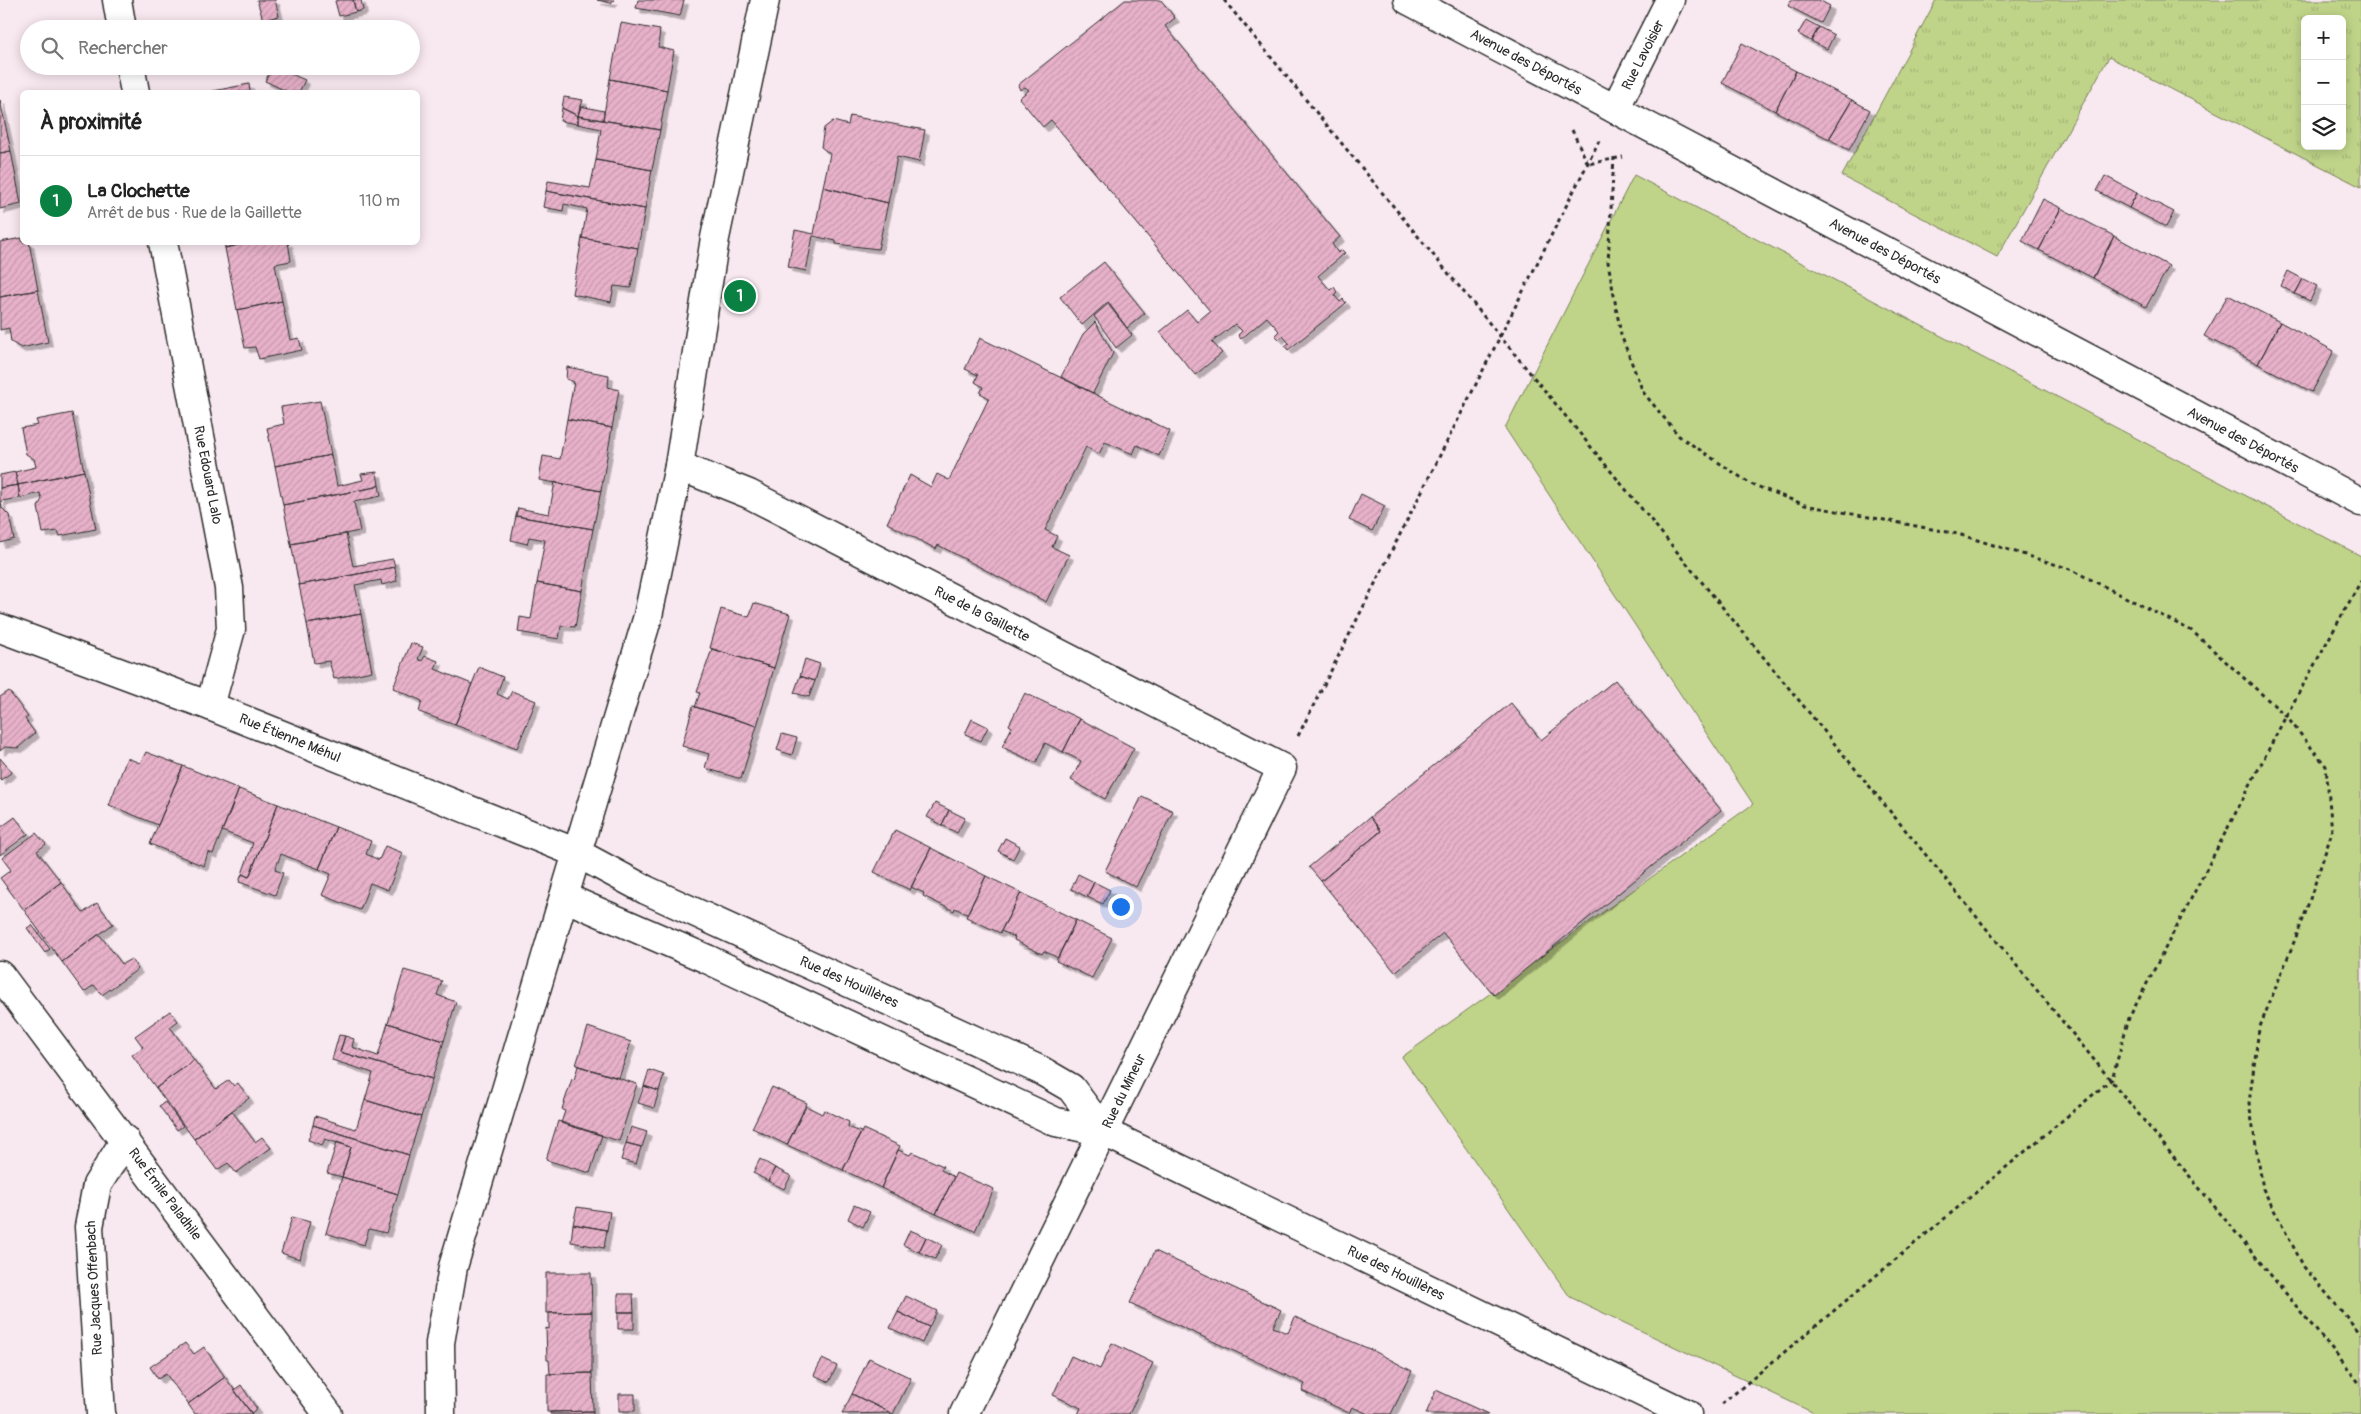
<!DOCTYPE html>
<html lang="fr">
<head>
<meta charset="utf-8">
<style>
	body { margin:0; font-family:Pangolin,sans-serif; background:#f2f2f2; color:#222 }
	.controls { position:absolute; right:15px; top:15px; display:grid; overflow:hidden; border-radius:8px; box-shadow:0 2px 12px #0003 }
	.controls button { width:45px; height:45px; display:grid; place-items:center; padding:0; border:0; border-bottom:1px solid #e0e0e0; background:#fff; color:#222; font:25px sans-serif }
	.you { position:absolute; left:1120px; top:906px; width:18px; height:18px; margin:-12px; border:4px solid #fff; border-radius:50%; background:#1a73e8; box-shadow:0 0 0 8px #1a73e833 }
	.badge { display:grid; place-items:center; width:32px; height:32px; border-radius:50%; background:#0b8043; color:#fff; font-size:16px; font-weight:700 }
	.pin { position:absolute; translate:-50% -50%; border:2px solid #fff; box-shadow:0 1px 5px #0006 }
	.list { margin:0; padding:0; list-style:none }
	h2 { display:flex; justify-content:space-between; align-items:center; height:65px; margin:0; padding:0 20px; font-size:21px }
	h2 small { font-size:16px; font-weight:400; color:#767676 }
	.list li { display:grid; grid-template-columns:32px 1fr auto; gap:15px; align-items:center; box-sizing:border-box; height:90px; padding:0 20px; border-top:1px solid #e0e0e0 }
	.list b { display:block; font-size:19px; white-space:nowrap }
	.list p { margin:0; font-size:16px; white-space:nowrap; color:#767676 }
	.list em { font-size:16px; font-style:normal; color:#767676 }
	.icon { flex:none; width:28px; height:28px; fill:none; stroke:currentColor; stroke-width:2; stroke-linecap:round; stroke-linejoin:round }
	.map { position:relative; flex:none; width:2361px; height:1414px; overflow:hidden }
	.search { position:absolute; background:#fff; box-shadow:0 2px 12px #0003; left:20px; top:20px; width:400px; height:55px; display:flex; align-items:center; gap:12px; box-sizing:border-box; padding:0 18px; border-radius:28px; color:#767676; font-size:19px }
	.panel { position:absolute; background:#fff; box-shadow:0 2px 12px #0003; left:20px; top:90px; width:400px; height:155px; border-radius:8px }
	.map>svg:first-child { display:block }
	.grass { fill:url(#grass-tufts); stroke:#76805a; fill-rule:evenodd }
	.park { fill:#c0d489; stroke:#76805a }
	.building { fill:url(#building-hatch); stroke:#2b2b2b; filter:url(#shadow) }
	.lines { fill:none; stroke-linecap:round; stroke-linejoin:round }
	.minor-casing { stroke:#2b2b2b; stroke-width:31 }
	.tertiary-casing { stroke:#2b2b2b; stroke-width:31 }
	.path { stroke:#2b2b2b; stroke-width:3; stroke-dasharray:4 4; stroke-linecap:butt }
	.minor { stroke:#fff; stroke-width:28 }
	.tertiary { stroke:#fff; stroke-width:28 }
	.labels { text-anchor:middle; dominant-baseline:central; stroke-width:5; stroke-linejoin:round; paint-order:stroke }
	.street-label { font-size:14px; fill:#2b2b2b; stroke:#fff }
</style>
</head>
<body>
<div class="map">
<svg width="2361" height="1414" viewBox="0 0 2361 1414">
	<defs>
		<pattern id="grass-tufts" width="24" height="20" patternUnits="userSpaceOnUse" patternTransform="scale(1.25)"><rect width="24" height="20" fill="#c0d489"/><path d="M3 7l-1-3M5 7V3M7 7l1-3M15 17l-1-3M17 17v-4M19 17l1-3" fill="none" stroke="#a5b676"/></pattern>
		<pattern id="building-hatch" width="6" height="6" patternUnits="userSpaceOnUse" patternTransform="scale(1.25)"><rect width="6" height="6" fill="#e7b1c9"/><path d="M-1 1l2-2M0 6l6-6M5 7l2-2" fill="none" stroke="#c698ad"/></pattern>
		<filter id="shadow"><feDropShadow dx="4.5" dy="4.5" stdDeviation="0" flood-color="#0004"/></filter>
	</defs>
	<rect width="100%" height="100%" fill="#f8e8ef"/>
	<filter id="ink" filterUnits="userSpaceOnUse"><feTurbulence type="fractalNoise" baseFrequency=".02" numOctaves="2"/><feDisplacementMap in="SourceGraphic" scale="10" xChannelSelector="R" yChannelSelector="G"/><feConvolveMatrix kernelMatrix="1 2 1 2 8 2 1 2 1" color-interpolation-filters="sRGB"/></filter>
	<g filter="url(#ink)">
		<!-- grass -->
		<path class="grass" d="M1936 0H2361V187L2109 57 1997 257 1842 176ZM2305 19H2342V146H2305Z"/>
		<!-- park -->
		<path class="park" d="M1634 175 2361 556V1414H1816L1570 1297 1402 1057 1753 804 1505 428Z"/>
		<!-- building -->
		<path class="building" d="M257 0H275L279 16 263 20Z
			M339 0H353L356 12 339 16 335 1Z
			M353 0H361L363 10 356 12Z
			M597 0H614L611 3Z
			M638 0H684L680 16 636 8Z
			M1125 0H1161L1175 18 1165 26 1340 237 1332 244 1338 253 1342 250 1345 253 1318 276 1330 290 1334 287 1337 292 1334 295 1340 302 1343 299 1346 303 1288 350 1285 346 1289 343 1283 336 1279 339 1275 335 1279 331 1267 317 1241 339 1238 335 1242 331 1235 324 1212 342 1222 353 1195 375 1160 332 1187 310 1197 322 1210 311 1051 120 1043 127 1019 98 1029 90 1025 87 1020 90 1018 85Z
			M1791 0H1819L1830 6 1821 23 1788 6Z
			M1806 20 1819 27 1811 41 1798 34Z
			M621 23 660 30 658 47 674 51 667 90 610 79Z
			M1819 27 1834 35 1827 49 1811 41Z
			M1742 43 1796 71 1775 111 1722 83Z
			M273 66 305 80 299 92H288L265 81Z
			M1796 71 1852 100 1829 139 1775 111Z
			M610 79 667 90 660 130 603 120Z
			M249 84 250 92H208Z
			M564 97 583 100 578 116 562 108Z
			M0 100 11 151 0 153Z
			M1852 100 1870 110 1849 150 1829 139Z
			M580 106 604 111 603 120 578 116Z
			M562 108 578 116V124L560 121Z
			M578 116 660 130 652 170 596 160 601 129 578 124Z
			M850 116 925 130 919 162 897 157 888 203 823 187 830 154 821 147 824 128 833 121 848 125Z
			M11 151 21 204 0 209V153Z
			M596 160 652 170 645 209 546 191 548 181 590 188Z
			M2105 176 2137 193 2129 208 2097 191Z
			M823 187 888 203 878 249 836 244V241L813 236 806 271 788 267 795 230 814 234Z
			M546 191 645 209 638 248 582 238 587 209 564 204 563 211 543 207Z
			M2137 193 2174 212 2166 227 2129 208Z
			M2043 199 2061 208 2039 250 2022 241Z
			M2061 208 2114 236 2093 278 2039 250Z
			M2114 236 2169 266 2146 307 2093 278Z
			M22 238V242H29L38 290 0 297V242Z
			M582 238 638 248 631 288 614 286 611 302 572 294Z
			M224 242H251L225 248Z
			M251 242H288L291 261 275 264 282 301 237 310 225 248Z
			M1104 262 1145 313 1127 328 1108 302 1082 325 1060 297Z
			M2288 271 2303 279 2295 294 2281 286Z
			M2303 279 2317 286 2310 301 2295 294Z
			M38 290 48 342 21 348 11 342 9 328 0 330V297Z
			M2228 295 2280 322 2258 364 2204 336Z
			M282 301 290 340 299 338 302 350 259 359 255 347 245 348 237 310Z
			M1108 304 1132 335 1116 348 1094 316Z
			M1095 322 1113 353 1093 393 1061 377 1083 334Z
			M2280 322 2334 351 2312 392 2258 364Z
			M980 338 1170 431 1159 456 1137 445 1133 454 1105 442 1099 454 1086 447 1045 530 1057 536 1052 547 1069 555 1046 602 938 545 936 549 887 523 910 475 931 487 937 474 949 480 989 398 980 393 983 387 975 382 978 375 965 369Z
			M567 367 609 375 608 387 619 390 612 428 567 419 574 382 566 379Z
			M320 401 331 455 275 466 267 428 284 424 281 407Z
			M72 413 84 471 18 485 15 472 36 467 34 459 26 454 21 428 38 425 36 420Z
			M567 419 612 428 601 491 539 480 543 456 560 459Z
			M331 455 337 486 363 480 361 474 377 472 379 485 376 487 283 505 275 466Z
			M84 471 96 529 60 536 58 531 43 533 38 507 42 499 40 493 20 498 18 485Z
			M15 472 18 485 0 488V475Z
			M555 482 601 491 593 529 516 516 518 508 549 514Z
			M18 485 20 498 1 501 2 508 9 515 14 539 0 543V488Z
			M379 485 381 496 354 502 360 531 291 544 283 505 376 487Z
			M1361 494 1385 506 1372 531 1349 520Z
			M516 516 593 529 582 591 537 583 545 540 529 537 527 544 511 540Z
			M346 534 353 566 393 559 395 567 299 585 291 544Z
			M395 567 397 581 382 585 381 580 355 585 361 614 307 624 299 585Z
			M537 583 582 591 575 627 561 626 559 639 518 632 520 617 531 619Z
			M754 603 790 614 774 668 710 648 721 609 749 617Z
			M361 614 372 671 334 679 329 661 314 663 307 624Z
			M411 643 423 647 418 659 422 661 425 656 438 661 435 669 472 684 455 725 419 712 422 701 393 688Z
			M712 649 774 668 757 726 695 707 700 693 697 692Z
			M805 659 820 664 815 681 800 676Z
			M479 667 503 677 497 694 508 699 512 691 536 701 517 748 455 725Z
			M800 676 815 681 809 697 794 693Z
			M1615 680 1721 810 1494 995 1443 933 1395 972 1321 881 1381 831 1370 817 1511 703 1541 740Z
			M9 691 28 717 25 719 35 733 18 748 5 747 0 751V697Z
			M1025 693 1080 719 1063 752 1045 743 1036 763 1002 747 1012 727 1009 725Z
			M693 706 757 726 741 779 705 768 709 754 682 746Z
			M972 719 988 727 981 741 965 734Z
			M1080 719 1134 748 1105 799 1071 780 1081 761 1063 752Z
			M782 734 797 738 792 755 777 750Z
			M146 752 183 766 158 825 109 805 127 758 140 763Z
			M0 758 12 772 1 780 0 778Z
			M183 766 239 789 213 854 208 852 204 866 150 844Z
			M239 789 278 804 249 877 242 874 253 843 222 831Z
			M1142 796 1173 811 1136 887 1105 871Z
			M935 803 949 810 942 825 927 817Z
			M278 804 336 827 319 869 281 854 275 870 283 873 275 895 239 882 242 874 249 877Z
			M949 810 965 818 957 833 942 825Z
			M15 817 28 834 0 855V828Z
			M1370 817 1381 831 1321 881 1309 867Z
			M336 827 371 841 366 854 379 860 385 846 403 853 388 890 370 883 360 910 322 895 331 874 319 869Z
			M895 830 931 848 910 890 874 872Z
			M36 833 46 844 37 851 61 882 24 910 0 878 11 870 2 858Z
			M1005 838 1020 846 1013 859 998 851Z
			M931 848 986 876 967 914 955 908 954 911 923 896 924 893 911 887Z
			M1078 874 1094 882 1087 897 1071 889Z
			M986 876 1021 893 1000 933 966 917Z
			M61 882 83 913 97 903 113 924 62 962 24 910Z
			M1094 882 1110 890 1103 904 1087 897Z
			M1021 893 1076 920 1058 958 1044 951 1042 954 1014 940 1015 937 1001 931Z
			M1076 920 1112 938 1092 978 1056 961Z
			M32 925 50 949 45 953 27 928Z
			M99 934 122 964 131 959 138 969 102 995 94 985 84 992 62 962Z
			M404 970 442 981 437 995 456 1002 444 1041 388 1023Z
			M170 1011 178 1021 170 1027 194 1060 156 1088 132 1055 143 1047 135 1036Z
			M388 1023 444 1041 432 1079 340 1052 345 1036 354 1039 352 1047 378 1056Z
			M588 1027 631 1042 619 1078 576 1065Z
			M339 1035 345 1036 340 1052 432 1079 421 1117 365 1100 373 1073 332 1060Z
			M194 1060 216 1089 229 1080 234 1086 238 1083 249 1098 194 1139 156 1088Z
			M578 1066 637 1084 619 1141 561 1123 565 1111 562 1109 572 1079 574 1080Z
			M649 1070 664 1075 659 1091 644 1086Z
			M644 1086 659 1091 654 1108 638 1103Z
			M772 1087 807 1103 787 1145 752 1128Z
			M365 1100 421 1117 409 1155 313 1125 315 1116 356 1129Z
			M165 1102 183 1126 177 1130 159 1106Z
			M806 1106 822 1114 824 1110 849 1122 848 1127 861 1132 843 1170 787 1145Z
			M232 1111 255 1142 262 1137 271 1148 236 1173 228 1163 217 1170 194 1139Z
			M558 1121 602 1135 590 1173 546 1160Z
			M313 1125 409 1155 398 1194 342 1177 351 1147 325 1139 322 1145 308 1140Z
			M631 1127 647 1132 642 1147 626 1143Z
			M863 1129 900 1146 881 1188 843 1170Z
			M337 1142 351 1147 342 1177 327 1173Z
			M626 1143 641 1147 636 1164 621 1160Z
			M898 1150 910 1155 912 1152 943 1166 941 1170 954 1177 936 1214 881 1188Z
			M760 1159 775 1168 768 1181 753 1173Z
			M775 1168 791 1176 784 1189 768 1181Z
			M956 1173 994 1189 975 1231 936 1214Z
			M342 1177 398 1194 386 1233 369 1229 364 1245 326 1233Z
			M854 1205 870 1212 863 1227 848 1219Z
			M577 1207 610 1212 607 1230 573 1224Z
			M292 1217 310 1222 300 1259 281 1253Z
			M573 1224 607 1230 604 1248 571 1242Z
			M910 1230 926 1237 919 1252 903 1245Z
			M926 1237 942 1245 935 1259 919 1252Z
			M1155 1251 1281 1310 1273 1327 1288 1333 1295 1317 1374 1351 1412 1371 1391 1414H1368L1352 1407 1349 1413 1302 1391 1305 1384 1130 1303Z
			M546 1273H591L592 1312 546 1313Z
			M618 1294H633L634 1312H618Z
			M906 1296 937 1311 929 1327 898 1312Z
			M592 1312V1373L550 1374 549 1360H547L546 1328 549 1329V1313Z
			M618 1312H634V1329H618Z
			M898 1312 929 1327 922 1343 890 1328Z
			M185 1343 194 1354 204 1347 225 1377 188 1404 166 1374 158 1379 150 1367Z
			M1112 1343 1153 1363 1129 1414H1078L1081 1408 1053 1395 1071 1356 1100 1369Z
			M869 1358 911 1378 893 1414 852 1394Z
			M822 1359 837 1366 829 1382 814 1375Z
			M592 1373 593 1411 547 1412V1374Z
			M225 1377 252 1414H195L188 1404Z
			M241 1385 257 1409 251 1413 234 1390Z
			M1436 1390 1488 1414H1426Z
			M619 1394H635V1411H619Z
			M852 1394 891 1413 842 1414Z
			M593 1411V1414H550V1412Z"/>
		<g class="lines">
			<defs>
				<path id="minor" d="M117 0 122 29
					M130 66 135 92
					M1615 109 1670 0
					M163 242 229 588 231 629 210 706
					M679 466 749 494 1282 768 964 1414
					M0 628 210 706 577 853 646 890 1040 1070 1071 1088 1104 1132
					M564 897 707 959 1056 1122 1104 1132 1687 1414
					M0 975 328 1414
					M101 1414 89 1227 97 1185 125 1140"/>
				<path id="tertiary" d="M1408 0 2361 502
					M441 1414 440 1343 453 1267 648 616 679 466 715 238 765 0"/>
			</defs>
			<!-- minor casing -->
			<use href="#minor" class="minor-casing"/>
			<!-- tertiary casing -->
			<use href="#tertiary" class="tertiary-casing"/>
			<!-- path -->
			<path class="path" d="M1224 0 2361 1385
				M1572 130 1588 164 1623 157
				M1614 157 1608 262 1621 335 1643 392 1679 436 1751 484 1805 505 1958 534 2070 569 2192 631 2286 716 2326 766 2332 832 2304 917 2259 1029 2249 1103 2263 1189 2304 1267 2361 1334
				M1298 736 1599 141
				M1722 1404 2112 1079 2129 1018 2286 716 2361 581"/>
			<!-- minor -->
			<use href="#minor" class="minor"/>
			<!-- tertiary -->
			<use href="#tertiary" class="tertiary"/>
		</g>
	</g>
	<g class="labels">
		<!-- street labels -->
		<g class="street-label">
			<text transform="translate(1643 55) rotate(-63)">Rue Lavoisier</text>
			<text transform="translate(1526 62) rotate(28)">Avenue des Déportés</text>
			<text transform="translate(1885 251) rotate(28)">Avenue des Déportés</text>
			<text transform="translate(2243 440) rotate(28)">Avenue des Déportés</text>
			<text transform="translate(208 475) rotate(79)">Rue Edouard Lalo</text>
			<text transform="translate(982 614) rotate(27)">Rue de la Gaillette</text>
			<text transform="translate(290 738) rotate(22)">Rue Étienne Méhul</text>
			<text transform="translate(849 982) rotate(24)">Rue des Houillères</text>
			<text transform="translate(1124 1091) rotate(-64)">Rue du Mineur</text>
			<text transform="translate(165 1194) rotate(53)">Rue Émile Paladhile</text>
			<text transform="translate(1396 1273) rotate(26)">Rue des Houillères</text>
			<text transform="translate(94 1288) rotate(-93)">Rue Jacques Offenbach</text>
		</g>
	</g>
</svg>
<div class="controls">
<button>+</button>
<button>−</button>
<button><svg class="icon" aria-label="layers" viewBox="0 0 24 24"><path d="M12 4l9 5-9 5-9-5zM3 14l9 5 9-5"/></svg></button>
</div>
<div class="you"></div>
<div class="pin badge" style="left:740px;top:296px">1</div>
<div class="search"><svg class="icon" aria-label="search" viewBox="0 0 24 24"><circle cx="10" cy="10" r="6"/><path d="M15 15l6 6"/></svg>Rechercher</div>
<section class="panel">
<h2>À proximité<small></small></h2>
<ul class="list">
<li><span class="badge">1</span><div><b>La Clochette</b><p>Arrêt de bus · Rue de la Gaillette</p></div><em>110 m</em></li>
</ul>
</section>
</div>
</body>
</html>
